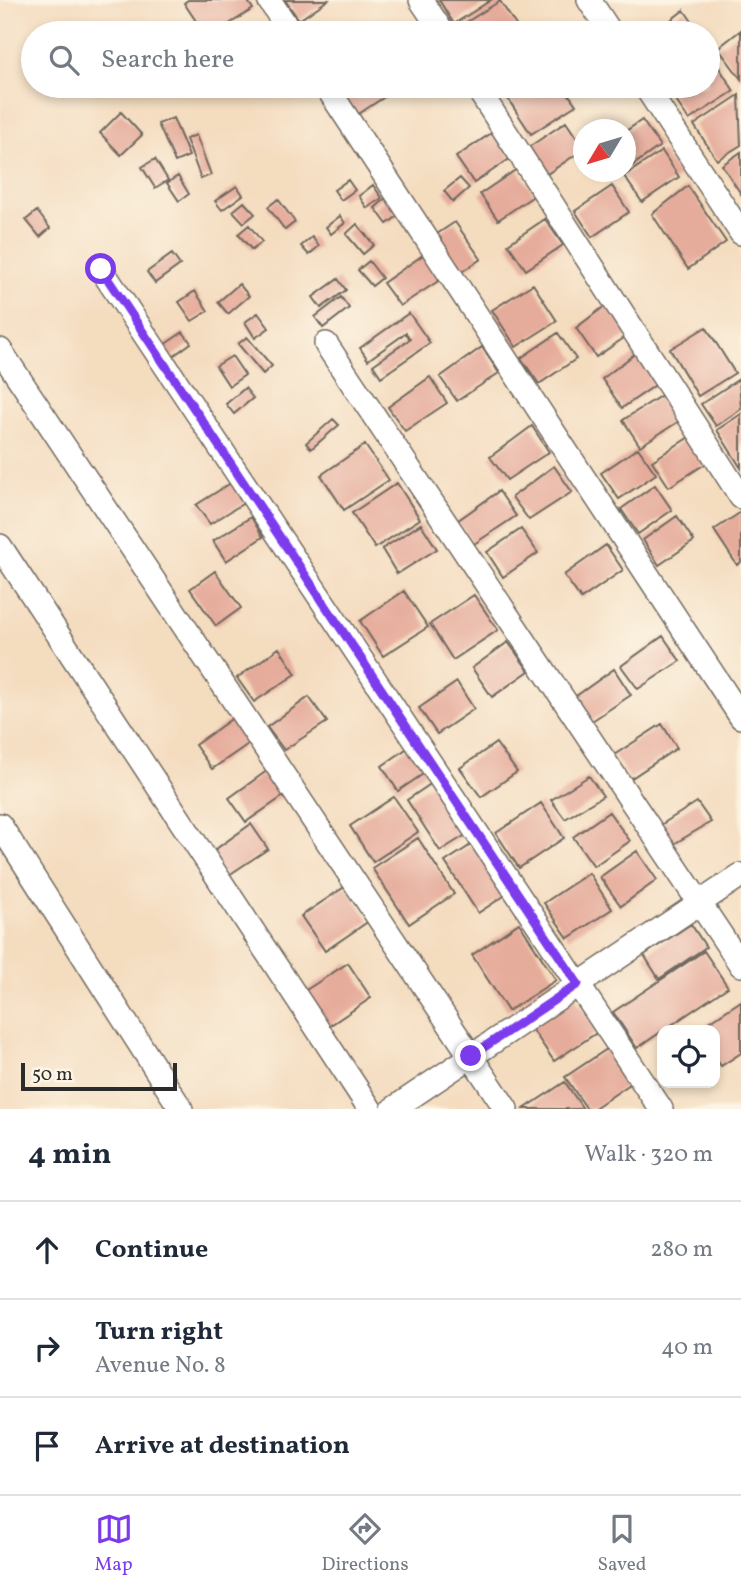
<!DOCTYPE html>
<html lang="en">
<head>
<meta charset="utf-8">
<style>
	body { margin:0; font-family:Vollkorn,serif; background:#f6f6f7; color:#1f2937 }
	.controls { position:absolute; right:21px; bottom:21px; display:grid; overflow:hidden; border-radius:14px; box-shadow:0 4px 10px #0003 }
	.controls button { width:63px; height:63px; display:grid; place-items:center; padding:0; border:0; border-bottom:2px solid #e0e1e3; background:#fff; color:#1f2937; font:35px sans-serif }
	.compass { position:absolute; left:573px; top:119px; width:63px; height:63px; border-radius:50%; background:#fff; box-shadow:0 4px 10px #0003; rotate:232deg }
	.scale { position:absolute; left:21px; bottom:18px; width:156px; box-sizing:border-box; padding-left:7px; border:4px solid #2b2b2b; border-top:0; font-size:19px; line-height:24px; white-space:nowrap; color:#2b2b2b; -webkit-text-stroke:5px #fcf5e5; paint-order:stroke }
	.stop { position:absolute; width:21px; height:21px; margin:-16px; border:5px solid #7c3aed; border-radius:50%; background:#fff }
	.stop.end { background:#7c3aed; border-color:#fff; box-shadow:0 2px 7px #0008 }
	.list { margin:0; padding:0; list-style:none }
	h2 { display:flex; justify-content:space-between; align-items:center; height:91px; margin:0; padding:0 28px; font-size:30px }
	h2 small { font-size:23px; font-weight:400; color:#747a83 }
	.list li { display:grid; grid-template-columns:46px 1fr auto; gap:21px; align-items:center; box-sizing:border-box; height:98px; padding:0 28px; border-top:2px solid #e0e1e3 }
	.list b { display:block; font-size:26px; white-space:nowrap }
	.list p { margin:0; font-size:23px; white-space:nowrap; color:#747a83 }
	.list em { font-size:23px; font-style:normal; color:#747a83 }
	.icon { flex:none; width:38px; height:38px; fill:none; stroke:currentColor; stroke-width:2; stroke-linecap:round; stroke-linejoin:round }
	.map { position:relative; flex:none; width:741px; height:1109px; overflow:hidden }
	.search { position:absolute; background:#fff; box-shadow:0 4px 10px #0003; left:21px; right:21px; top:21px; height:77px; display:flex; align-items:center; gap:18px; box-sizing:border-box; padding:0 24px; border-radius:38px; color:#747a83; font-size:26px }
	.sheet { height:385px; background:#fff }
	nav { display:flex; justify-content:space-around; align-items:center; box-sizing:border-box; height:98px; border-top:2px solid #e0e1e3; background:#fff; font-size:19px; color:#747a83 }
	nav a { display:grid; justify-items:center; gap:4px }
	nav .on { color:#7c3aed }
	.map>svg:first-child { display:block }
	.building { fill:#e6ac9b }
	.lines { fill:none; stroke-linecap:round; stroke-linejoin:round }
	.street-casing { stroke:#71695f; stroke-width:26 }
	.street { stroke:#fff; stroke-width:23 }
	.route { stroke:#7c3aed; stroke-width:9 }
</style>
</head>
<body>
<div class="map">
<svg width="741" height="1109" viewBox="0 0 741 1109">
	<rect width="100%" height="100%" fill="#fcf5e5"/>
	<filter id="ink" filterUnits="userSpaceOnUse"><feTurbulence type="fractalNoise" baseFrequency=".0143" numOctaves="2"/><feDisplacementMap in="SourceGraphic" scale="14" xChannelSelector="R" yChannelSelector="G"/><feConvolveMatrix kernelMatrix="1 2 1 2 8 2 1 2 1" color-interpolation-filters="sRGB"/></filter>
	<filter id="wash" filterUnits="userSpaceOnUse"><feTurbulence type="fractalNoise" baseFrequency=".00686" numOctaves="4" result="noise"/><feDisplacementMap in="SourceGraphic" scale="28" xChannelSelector="R" yChannelSelector="G"/><feGaussianBlur stdDeviation="1.57" result="paint"/><feColorMatrix in="noise" values="0 0 0 0 0 0 0 0 0 0 0 0 0 0 0 0 0 1.4 0 .05"/><feComposite in="paint" operator="in"/></filter>
	<g filter="url(#wash)">
		<rect width="100%" height="100%" fill="#f4dcbf"/>
		<g id="blocks">
			<!-- building -->
			<path class="building" d="M188 0H247L253 9 215 33H204L184 3Z
				M285 0H328L299 20Z
				M439 0H491L454 24Z
				M500 1 521 33H456L454 30Z
				M684 10 700 33H654Z
				M741 30V79L718 48Z
				M711 55 734 91 689 120 666 86H708V57Z
				M337 86H401L357 115Z
				M528 86H563L576 105 531 134 508 99Z
				M739 95 741 145 717 160 694 125Z
				M121 112 142 135 121 155 100 133Z
				M173 118 189 156 175 162 158 124Z
				M642 120 660 146 626 170V131Z
				M566 122 584 149 547 174 529 147Z
				M493 132 511 158 474 183 456 157Z
				M196 135 211 175 201 179 186 139Z
				M662 151 679 177 642 202 624 176Z
				M741 152V194L722 165Z
				M155 159 168 180 155 188 142 167Z
				M517 169 535 195 498 220 480 194Z
				M178 176 189 194 179 201 167 183Z
				M460 178 469 188 453 202 444 191Z
				M348 180 355 190 341 200 334 190Z
				M373 185 382 198 367 208 359 196Z
				M237 186 243 195 222 210 215 201Z
				M612 186 629 212 592 237 575 211Z
				M688 186 726 242 688 269 652 214Z
				M386 198 399 215 387 224 375 208Z
				M278 199 295 222 285 230 268 207Z
				M244 202 255 214 244 223 233 211Z
				M37 211 50 228 40 237 26 220Z
				M340 216 345 223 331 234 326 227Z
				M545 219 563 245 526 270 508 244Z
				M455 222 481 259 455 276 431 238Z
				M357 224 374 245 363 254 346 234Z
				M249 225 262 242 252 250 238 234Z
				M312 237 319 246 309 255 301 246Z
				M426 253 443 278 400 306 383 283Z
				M172 254 180 265 155 283 147 272Z
				M369 261 382 278 372 286 358 270Z
				M338 279 346 290 321 308 313 297Z
				M239 284 249 296 228 314 218 302Z
				M533 284 557 321 516 347 492 310Z
				M195 291 208 311 192 321 179 302Z
				M341 297 349 308 323 328 315 317Z
				M610 302 631 333 596 357 576 328Z
				M258 313 269 328 255 338 245 322Z
				M409 313 430 343 381 377 373 365 410 339 406 333 368 360 360 348Z
				M706 327 735 373 698 396 670 349Z
				M183 332 191 343 166 361 158 349Z
				M558 333 576 359 539 384 521 358Z
				M247 337 272 366 263 374 238 344Z
				M482 347 499 373 457 401 440 377Z
				M636 353 657 384 622 408 602 379Z
				M232 356 245 375 229 386 216 366Z
				M430 377 447 403 405 431 388 407Z
				M739 379 741 409 716 426 701 404Z
				M245 388 253 398 234 414 226 404Z
				M665 393 681 420 640 446 623 420Z
				M741 414V468L717 430Z
				M333 419 339 425 311 449 306 443Z
				M532 426 549 452 507 480 490 457Z
				M694 434 710 461 669 487 652 461Z
				M365 445 389 480 344 510 321 475Z
				M638 448 656 474 619 499 601 473Z
				M554 466 572 492 529 520 512 497Z
				M234 481 247 501 210 524 196 505Z
				M397 483 420 519 375 548 352 513Z
				M655 485 672 510 638 534 621 509Z
				M499 491 516 516 474 544 457 521Z
				M741 512V562L737 565 714 530Z
				M677 516 694 541 659 565 643 540Z
				M251 517 263 537 226 561 213 541Z
				M421 524 437 549 397 574 382 549Z
				M521 529 538 553 503 577 487 552Z
				M606 545 623 570 581 599 564 575Z
				M215 571 241 608 216 626 190 589Z
				M404 591 428 627 383 656 360 621Z
				M474 595 498 630 453 660 430 624Z
				M663 636 680 661 638 689 621 666Z
				M508 642 529 671 492 697 472 668Z
				M279 648 296 674 254 702 237 678Z
				M614 669 631 695 589 723 572 699Z
				M457 682 474 709 437 734 419 708Z
				M309 697 327 722 284 750 267 727Z
				M237 715 254 740 212 769 195 745Z
				M662 724 677 748 630 779 614 755Z
				M416 742 432 768 398 791 382 766Z
				M496 743 517 772 481 797 460 768Z
				M271 768 288 793 246 822 229 798Z
				M589 776 603 796 565 819 551 800Z
				M435 781 469 833 440 851 407 800Z
				M394 797 418 832 373 862 350 826Z
				M697 802 711 822 672 845 659 826Z
				M541 803 564 838 519 868 496 833Z
				M609 812 630 841 594 866 573 837Z
				M251 824 268 849 226 877 209 854Z
				M418 838 454 894 409 924 372 868Z
				M474 843 507 894 478 913 445 862Z
				M637 851 657 880 621 906 600 877Z
				M589 873 612 909 568 938 544 903Z
				M346 886 369 921 325 951 301 916Z
				M519 923 556 980 508 1011 472 955Z
				M691 924 706 947 659 979 644 955Z
				M704 951 728 987 637 1048 613 1012Z
				M348 963 371 998 326 1028 303 992Z
				M575 997 598 1032 554 1061 530 1026Z
				M741 1001V1053L721 1066 715 1057V1030H697Z
				M610 1047 633 1082 593 1109H587L565 1077Z
				M565 1082 583 1109H524Z"/>
		</g>
	</g>
	<g filter="url(#ink)">
		<use href="#blocks" fill-opacity="0" stroke="#71695f" stroke-width="2"/>
		<g class="lines">
			<defs>
				<path id="street" d="M269 0 291 33
					M421 0 443 33
					M589 0 611 33
					M326 86 741 717
					M476 86 741 497
					M645 86 741 233
					M101 269 661 1109
					M326 344 741 965
					M0 350 506 1109
					M0 546 370 1109
					M0 825 181 1109
					M393 1109 741 875"/>
			</defs>
			<!-- street casing -->
			<use href="#street" class="street-casing"/>
			<!-- street -->
			<use href="#street" class="street"/>
		</g>
	</g>
	<g class="lines" filter="url(#ink)">
		<!-- route -->
		<path class="route" d="M101 269 578 984 471 1056"/>
	</g>
</svg>
<div class="controls">
<button><svg class="icon" aria-label="locate" viewBox="0 0 24 24"><circle cx="12" cy="12" r="6"/><path d="M12 2v4M12 18v4M2 12h4M18 12h4"/></svg></button>
</div>
<svg class="compass" viewBox="-18 -18 36 36"><path d="M0-13l5 13h-10z" fill="#e53935"/><path d="M0 13l5-13h-10z" fill="#747a83"/></svg>
<div class="scale">50 m</div>
<div class="stop" style="left:101px;top:269px"></div>
<div class="stop end" style="left:471px;top:1056px"></div>
<div class="search"><svg class="icon" aria-label="search" viewBox="0 0 24 24"><circle cx="10" cy="10" r="6"/><path d="M15 15l6 6"/></svg>Search here</div>
</div>
<section class="sheet">
<h2>4 min<small>Walk · 320 m</small></h2>
<ul class="list">
<li><svg class="icon" aria-label="ahead" viewBox="0 0 24 24"><path d="M12 20V5M6 11l6-6 6 6"/></svg><div><b>Continue</b></div><em>280 m</em></li>
<li><svg class="icon" aria-label="right" viewBox="0 0 24 24"><path d="M7 20v-9h11M14 6l5 5-5 5"/></svg><div><b>Turn right</b><p>Avenue No. 8</p></div><em>40 m</em></li>
<li><svg class="icon" aria-label="arrive" viewBox="0 0 24 24"><path d="M6 21V4h12l-3 4 3 4H6"/></svg><div><b>Arrive at destination</b></div></li>
</ul>
</section>
<nav>
<a class="on"><svg class="icon" aria-label="map" viewBox="0 0 24 24"><path d="M3 6l6-2 6 2 6-2v14l-6 2-6-2-6 2zM9 4v14M15 6v14"/></svg>Map</a>
<a><svg class="icon" aria-label="directions" viewBox="0 0 24 24"><path d="M12 3l9 9-9 9-9-9zM9 14v-3h6M13 9l2 2-2 2"/></svg>Directions</a>
<a><svg class="icon" aria-label="saved" viewBox="0 0 24 24"><path d="M7 4h10v16l-5-4-5 4z"/></svg>Saved</a>
</nav>
</body>
</html>
